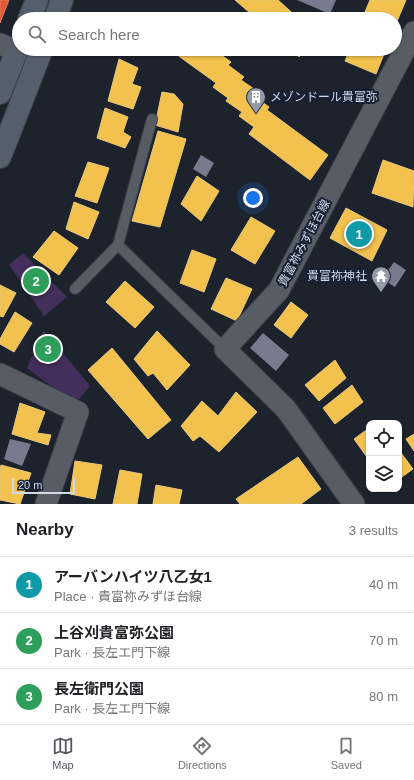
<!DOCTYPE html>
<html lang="en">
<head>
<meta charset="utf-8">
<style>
	body { margin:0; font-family:Helvetica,"Noto Sans JP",sans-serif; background:#f2f2f2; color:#202124 }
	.controls { position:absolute; right:12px; bottom:12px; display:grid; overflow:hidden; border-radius:8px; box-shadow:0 1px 3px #0004 }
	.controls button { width:36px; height:36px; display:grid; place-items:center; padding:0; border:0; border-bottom:1px solid #e0e0e0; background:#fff; color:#202124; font:20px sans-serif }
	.scale { position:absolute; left:12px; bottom:10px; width:63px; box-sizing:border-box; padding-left:4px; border:2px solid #d2dae7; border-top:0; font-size:11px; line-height:14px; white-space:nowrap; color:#d2dae7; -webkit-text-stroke:3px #162134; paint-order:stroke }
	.you { position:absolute; left:253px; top:198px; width:14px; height:14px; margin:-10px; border:3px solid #fff; border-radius:50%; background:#1a73e8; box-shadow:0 0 0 6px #1a73e833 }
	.badge { display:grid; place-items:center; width:26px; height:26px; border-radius:50%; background:#54575e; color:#fff; font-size:13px; font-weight:700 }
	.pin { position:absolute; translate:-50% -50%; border:2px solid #fff; box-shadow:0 1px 4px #0006 }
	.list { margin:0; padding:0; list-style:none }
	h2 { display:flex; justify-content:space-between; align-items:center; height:52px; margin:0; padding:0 16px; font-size:17px }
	h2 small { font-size:13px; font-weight:400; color:#757577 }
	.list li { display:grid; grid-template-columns:26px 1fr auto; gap:12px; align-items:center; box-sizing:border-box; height:56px; padding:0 16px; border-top:1px solid #e0e0e0 }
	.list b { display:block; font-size:15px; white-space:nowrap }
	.list p { margin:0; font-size:13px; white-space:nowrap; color:#757577 }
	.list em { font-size:13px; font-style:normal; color:#757577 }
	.icon { flex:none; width:22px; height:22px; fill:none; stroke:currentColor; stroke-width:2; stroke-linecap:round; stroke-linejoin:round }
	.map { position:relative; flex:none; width:414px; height:504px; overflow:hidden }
	.search { position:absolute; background:#fff; box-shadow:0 1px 3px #0004; left:12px; right:12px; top:12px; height:44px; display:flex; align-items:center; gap:10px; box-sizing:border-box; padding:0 14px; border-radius:22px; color:#757577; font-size:15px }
	.sheet { height:220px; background:#fff }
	nav { display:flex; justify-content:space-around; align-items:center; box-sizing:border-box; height:56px; border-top:1px solid #e0e0e0; background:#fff; font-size:11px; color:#757577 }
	nav a { display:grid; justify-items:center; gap:2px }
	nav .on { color:#54575e }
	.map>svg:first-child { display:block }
	.green { fill:#432f5b }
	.homes { fill:#f2c14e; stroke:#e8c87c }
	.shops { fill:#e4572e; stroke:#df7e66 }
	.building { fill:#787b8e }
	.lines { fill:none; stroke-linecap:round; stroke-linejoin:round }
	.service-casing { stroke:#393e47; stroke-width:12 }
	.minor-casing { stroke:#393e47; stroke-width:23 }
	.primary-casing { stroke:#393e47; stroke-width:24 }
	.service { stroke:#585d65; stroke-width:10 }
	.minor { stroke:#585d65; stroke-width:21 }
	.primary { stroke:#555f6b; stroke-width:22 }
	.labels { text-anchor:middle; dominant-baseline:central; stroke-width:4; stroke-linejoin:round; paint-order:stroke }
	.poi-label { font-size:12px; fill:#d2dae7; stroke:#162134; text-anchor:start }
	.street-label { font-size:12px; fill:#d2dae7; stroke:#162134 }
</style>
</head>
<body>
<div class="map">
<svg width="414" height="504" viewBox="0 0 414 504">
	<rect width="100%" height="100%" fill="#1d232d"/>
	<!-- green -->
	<path class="green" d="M23 253 67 297 44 316 9 265Z
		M44 330 90 386 75 404 27 368Z"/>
	<!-- homes -->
	<path class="homes" d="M235 0H278L299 19H257Z
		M370 0H406L395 26V19H362Z
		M169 49H213L231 62 228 65 244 77 241 80 257 91 254 96 269 107 267 110 328 155 310 180 249 134 254 127 239 116 242 112 226 101 228 98 213 87 216 83Z
		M290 49H306L299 57Z
		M350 49H386L376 74 345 61Z
		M119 59 138 68 132 84 141 87 133 109 108 101Z
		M162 92 174 94 183 104 178 132 155 125Z
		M105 108 128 117 123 132 131 137 125 148 97 138Z
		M158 131 186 139 160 227 132 221Z
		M383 160 414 171 413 207 372 193Z
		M88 162 109 168 97 203 75 196Z
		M197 176 219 191 201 221 181 204Z
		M74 202 99 212 88 239 66 229Z
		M346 208 387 230 372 261 330 238Z
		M251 217 275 231 255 264 231 250Z
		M54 231 78 248 59 275 33 257Z
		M192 250 216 259 204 292 180 283Z
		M226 278 252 289 237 321 211 309Z
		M125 281 154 307 135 328 106 302Z
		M0 285 16 293 3 317 0 316Z
		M291 302 308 315 291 338 274 325Z
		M15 312 32 323 14 352 0 344V339Z
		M157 331 190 365 167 390 153 373 148 376 134 359Z
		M112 348 171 420 148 439 88 370Z
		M335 360 346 378 319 401 305 385Z
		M352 385 363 402 335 424 323 408Z
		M236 392 257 412 219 452 200 436 193 441 181 426 202 401 218 416Z
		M20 403 45 412 37 433 51 435 48 445 12 434Z
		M369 428V460L354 439Z
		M414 434V451L406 439Z
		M399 450 413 469 399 479Z
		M298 457 321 489 301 504H240L236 499Z
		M75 461 102 465 95 499 70 494Z
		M1 465 31 473 20 504 0 500V470Z
		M120 470 142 474 137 504H113Z
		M156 485 182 490 179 504H153Z"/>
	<!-- shops -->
	<path class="shops" d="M0 0H9L0 23Z"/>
	<!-- building -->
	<path class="building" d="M297 0H336L330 14Z
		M201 155 214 163 206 177 193 169Z
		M394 262 406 270 395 287 382 279Z
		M263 333 289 355 276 371 250 348Z
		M10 439 31 444 22 466 4 459Z"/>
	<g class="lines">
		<defs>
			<path id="service" d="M118 245 225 349
				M75 289 118 245 152 119"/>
			<path id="minor" d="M0 44 17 51
				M0 374 78 412 46 504
				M354 504 286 409 225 349 279 290 414 32"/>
			<path id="primary" d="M29 19 37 0
				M55 19 62 0
				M0 93 19 45
				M0 157 42 49"/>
		</defs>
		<!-- service casing -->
		<use href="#service" class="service-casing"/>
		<!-- minor casing -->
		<use href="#minor" class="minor-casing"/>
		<!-- primary casing -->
		<use href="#primary" class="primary-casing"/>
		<!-- service -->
		<use href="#service" class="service"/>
		<!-- minor -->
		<use href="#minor" class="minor"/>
		<!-- primary -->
		<use href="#primary" class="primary"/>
	</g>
	<!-- icons -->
	<defs>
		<symbol id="building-pin" viewBox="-11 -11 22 30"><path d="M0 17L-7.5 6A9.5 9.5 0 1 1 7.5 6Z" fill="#939aa6" stroke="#162134"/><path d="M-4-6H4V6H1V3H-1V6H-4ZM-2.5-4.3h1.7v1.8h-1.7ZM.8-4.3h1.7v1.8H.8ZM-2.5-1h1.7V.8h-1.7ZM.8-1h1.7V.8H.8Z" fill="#fff"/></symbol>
		<symbol id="temple-pin" viewBox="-11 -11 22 30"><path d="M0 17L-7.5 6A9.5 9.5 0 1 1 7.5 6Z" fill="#939aa6" stroke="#162134"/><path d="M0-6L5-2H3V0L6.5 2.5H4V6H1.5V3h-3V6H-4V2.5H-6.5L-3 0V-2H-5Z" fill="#fff"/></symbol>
	</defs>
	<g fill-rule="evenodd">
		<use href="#building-pin" x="245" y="86" width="22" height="30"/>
		<use href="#temple-pin" x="370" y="265" width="22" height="30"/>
	</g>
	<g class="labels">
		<!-- poi labels -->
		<g class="poi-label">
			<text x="270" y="97">メゾンドール貴富弥</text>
			<text x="367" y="276" text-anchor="end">貴富祢神社</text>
		</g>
		<!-- street labels -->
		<g class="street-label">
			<text transform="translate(304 243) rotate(-62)">貴富祢みずほ台線</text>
		</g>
	</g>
</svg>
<div class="controls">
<button><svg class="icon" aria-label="locate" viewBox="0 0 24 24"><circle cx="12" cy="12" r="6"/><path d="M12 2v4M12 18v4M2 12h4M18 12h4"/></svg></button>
<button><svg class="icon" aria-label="layers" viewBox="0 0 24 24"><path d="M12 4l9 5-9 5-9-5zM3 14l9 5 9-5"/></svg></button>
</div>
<div class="scale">20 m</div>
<div class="you"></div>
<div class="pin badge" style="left:359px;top:234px;background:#0f9aa8">1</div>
<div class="pin badge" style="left:36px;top:281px;background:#2e9e5b">2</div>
<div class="pin badge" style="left:48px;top:349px;background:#2e9e5b">3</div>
<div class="search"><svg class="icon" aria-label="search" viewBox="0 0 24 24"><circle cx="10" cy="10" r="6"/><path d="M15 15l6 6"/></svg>Search here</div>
</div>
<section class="sheet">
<h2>Nearby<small>3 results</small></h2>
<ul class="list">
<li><span class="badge" style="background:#0f9aa8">1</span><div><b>アーバンハイツ八乙女1</b><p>Place · 貴富祢みずほ台線</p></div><em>40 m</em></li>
<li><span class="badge" style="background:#2e9e5b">2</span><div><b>上谷刈貴富弥公園</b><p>Park · 長左エ門下線</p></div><em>70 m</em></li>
<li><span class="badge" style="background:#2e9e5b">3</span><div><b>長左衛門公園</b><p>Park · 長左エ門下線</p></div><em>80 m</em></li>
</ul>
</section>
<nav>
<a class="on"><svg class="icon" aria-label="map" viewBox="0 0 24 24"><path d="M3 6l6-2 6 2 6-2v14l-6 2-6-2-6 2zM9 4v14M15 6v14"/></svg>Map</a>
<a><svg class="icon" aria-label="directions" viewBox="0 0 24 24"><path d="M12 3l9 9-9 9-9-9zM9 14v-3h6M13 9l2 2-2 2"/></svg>Directions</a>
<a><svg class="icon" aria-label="saved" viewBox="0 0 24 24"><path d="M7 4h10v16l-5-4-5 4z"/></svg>Saved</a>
</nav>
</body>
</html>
